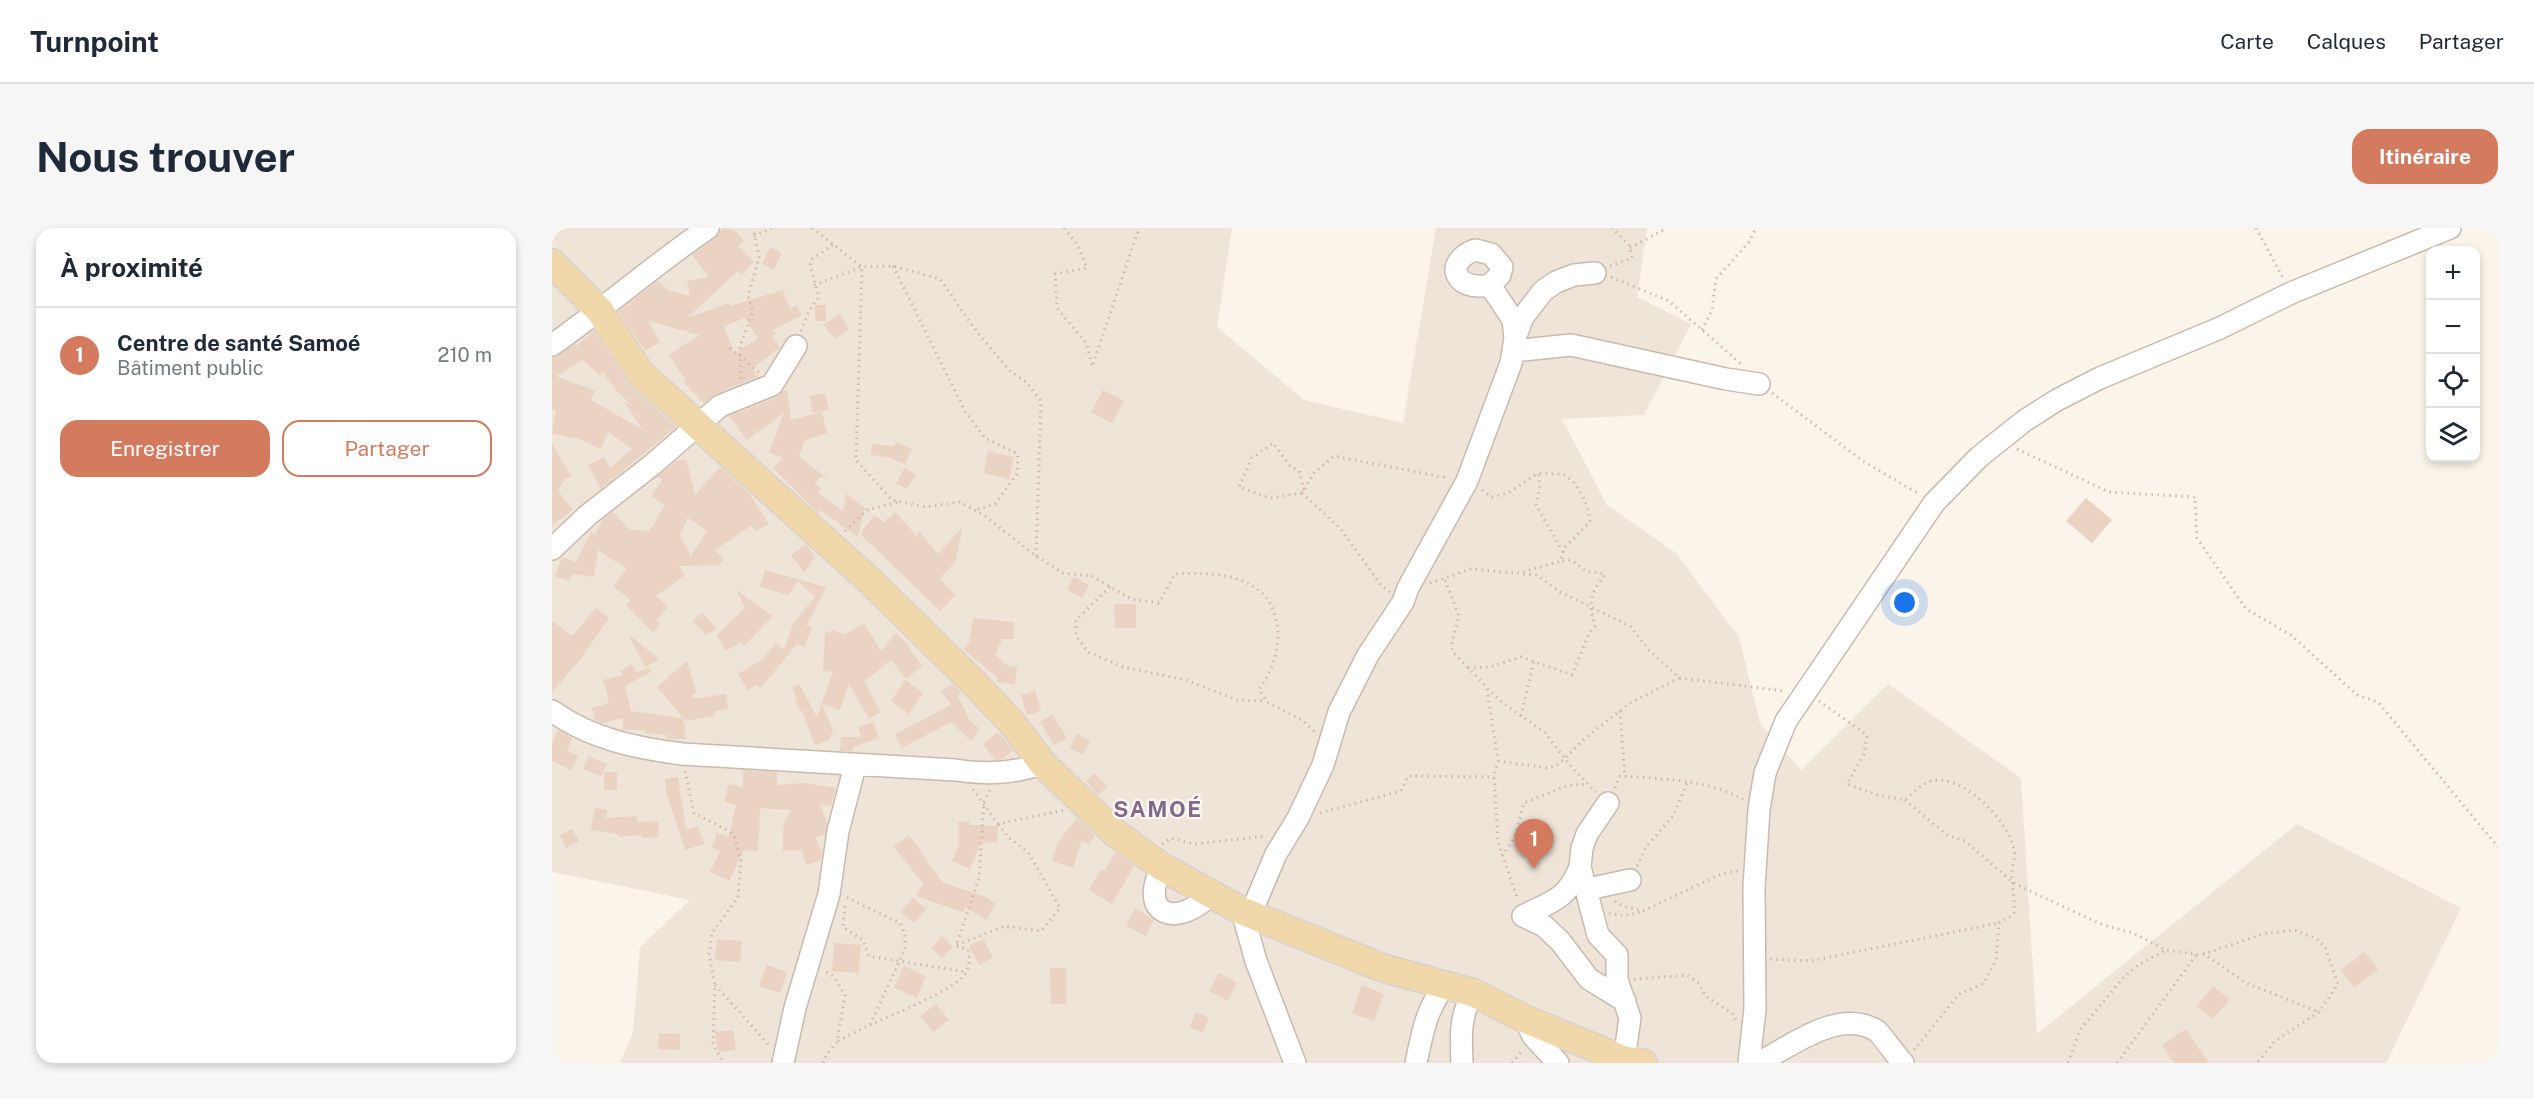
<!DOCTYPE html>
<html lang="fr">
<head>
<meta charset="utf-8">
<style>
	body { margin:0; font-family:"Public Sans",sans-serif; background:#f6f6f7; color:#1f2937 }
	.controls { position:absolute; right:18px; top:18px; display:grid; overflow:hidden; border-radius:12px; box-shadow:0 3px 9px #0003 }
	.controls button { width:54px; height:54px; display:grid; place-items:center; padding:0; border:0; border-bottom:2px solid #e0e1e3; background:#fff; color:#1f2937; font:30px sans-serif }
	.you { position:absolute; left:1353px; top:375px; width:21px; height:21px; margin:-15px; border:4px solid #fff; border-radius:50%; background:#1a73e8; box-shadow:0 0 0 9px #1a73e833 }
	.badge { display:grid; place-items:center; width:39px; height:39px; border-radius:50%; background:#d47b5f; color:#fff; font-size:20px; font-weight:700 }
	.pin { position:absolute; translate:-50% -50px; filter:drop-shadow(0 2px 3px #0008) }
	.pin::after { content:''; position:absolute; top:32px; width:21px; height:18px; background:inherit; clip-path:polygon(0 0,100% 0,50% 100%) }
	.list { margin:0; padding:0; list-style:none }
	h2 { display:flex; justify-content:space-between; align-items:center; height:78px; margin:0; padding:0 24px; font-size:26px }
	h2 small { font-size:20px; font-weight:400; color:#747a83 }
	.list li { display:grid; grid-template-columns:39px 1fr auto; gap:18px; align-items:center; box-sizing:border-box; height:96px; padding:0 24px; border-top:2px solid #e0e1e3 }
	.list b { display:block; font-size:22px; white-space:nowrap }
	.list p { margin:0; font-size:20px; white-space:nowrap; color:#747a83 }
	.list em { font-size:20px; font-style:normal; color:#747a83 }
	.actions { display:flex; gap:12px; padding:18px 24px }
	.actions a { flex:1; padding:14px 0; border:2px solid #d47b5f; border-radius:18px; text-align:center; font-size:21px; color:#d47b5f }
	.actions .main { background:#d47b5f; color:#fff }
	.icon { flex:none; width:33px; height:33px; fill:none; stroke:currentColor; stroke-width:2; stroke-linecap:round; stroke-linejoin:round }
	.map { position:relative; flex:none; width:1946px; height:835px; overflow:hidden; border-radius:18px }
	header { display:flex; align-items:center; gap:36px; box-sizing:border-box; height:84px; padding:0 30px; background:#fff; border-bottom:2px solid #e0e1e3 }
	header strong { font-size:28px }
	nav { display:flex; gap:33px; margin-inline-start:auto; font-size:21px }
	.intro { display:flex; align-items:center; justify-content:space-between; box-sizing:border-box; height:144px; padding:0 36px }
	h1 { margin:0; font-size:42px }
	.button { padding:15px 27px; border-radius:18px; background:#d47b5f; color:#fff; font-size:21px; font-weight:700 }
	main { display:flex; gap:36px; padding:0 36px }
	aside { flex:1; background:#fff; border-radius:18px; box-shadow:0 3px 9px #0003 }
	.map>svg:first-child { display:block }
	.residential { fill:#eee4d7 }
	.building { fill:#ead3c3; fill-rule:evenodd }
	.lines { fill:none; stroke-linecap:round; stroke-linejoin:round }
	.minor-casing { stroke:#c8bbae; stroke-width:24 }
	.major-casing { stroke:#d8d2ce; stroke-width:30 }
	.path { stroke:#d1b9a8; stroke-width:3; stroke-dasharray:1.5 4.5; stroke-linecap:butt }
	.minor { stroke:#fff; stroke-width:21 }
	.major { stroke:#f0d8ab; stroke-width:27 }
	.labels { text-anchor:middle; dominant-baseline:central; stroke-width:4.5; stroke-linejoin:round; paint-order:stroke }
	.district-label { font-size:22px; font-weight:bold; letter-spacing:1.5px; fill:#82688d; stroke:#fdf8f0 }
</style>
</head>
<body>
<header>
<strong>Turnpoint</strong>
<nav><a>Carte</a><a>Calques</a><a>Partager</a></nav>
</header>
<div class="intro"><h1>Nous trouver</h1><a class="button">Itinéraire</a></div>
<main>
<aside>
<h2>À proximité<small></small></h2>
<ul class="list">
<li><span class="badge">1</span><div><b>Centre de santé Samoé</b><p>Bâtiment public</p></div><em>210 m</em></li>
</ul>
<div class="actions"><a class="main">Enregistrer</a><a>Partager</a></div>
</aside>
<div class="map">
<svg width="1946" height="835" viewBox="0 0 1946 835">
	<rect width="100%" height="100%" fill="#faf4ea"/>
	<!-- residential -->
	<path class="residential" d="M0 0H680L665 99 752 172 851 195 884 0H1095L1085 69 1139 96 1092 187 1010 191 1055 277 1124 325 1187 409 1208 495 1249 542 1336 456 1469 550 1485 806 1745 596 1909 680 1834 835H68L81 804 88 719 138 672 0 644Z"/>
	<!-- building -->
	<path class="building" d="M171 0 183 3 192 13 186 18 202 34 189 47 186 43 135 90 177 75 178 78 231 62 238 81 244 77 250 87 221 102 224 105 220 108 228 120 200 140 206 149 163 166 152 175 132 155 134 153 117 127 147 107 96 93 108 114 93 123 67 83 106 53 118 63 138 68 135 53 157 49 140 27 163 10ZM193 90 206 110 182 126 172 98Z
		M218 19 230 25 222 42 210 36Z
		M263 77H274V93H263Z
		M288 86 297 102 283 110 271 97Z
		M42 102 75 154 124 199 49 261 36 237 52 229 58 240 80 221 56 204 49 221 27 211 0 206 4 181 0 182V130L24 116 25 118ZM31 132 48 148 50 143 65 163 79 177 72 174 91 202 39 172 43 163 4 148Z
		M551 162 572 173 560 195 539 184Z
		M231 163H235L239 192 270 184 275 205 253 212 247 228 275 251 268 249 263 256 269 261 266 265 291 283 294 266 313 280 306 309 268 282 266 285 221 240 231 230 217 224 232 185 195 212 177 188 225 169Z
		M273 165 277 182 261 185 257 168Z
		M344 214 360 221 353 237 336 229 319 227 320 216 342 218Z
		M0 215 19 248 13 251 6 263 21 282 0 297Z
		M436 223 462 229 457 251 432 245Z
		M134 231 143 267 168 239 197 265 217 296 203 303 200 297 163 322 172 331 166 337 127 338 133 347 104 368 116 379 104 392 109 396 101 404 74 377 79 372 61 358 75 341 46 322 42 349 20 346 17 353 3 348 10 329 24 334 39 304 43 306 51 291 61 284 77 301 97 304 113 277 99 268 110 252 105 249 124 233ZM136 290 155 303 139 328 128 307Z
		M353 240 364 247 354 261 344 255Z
		M1534 270 1560 292 1540 315 1514 293Z
		M343 284 366 309V302L386 326 411 298 403 334 388 351 403 367 388 383 308 306 322 287 332 294Z
		M254 316 263 329 252 345 239 327Z
		M213 342 274 359 255 397 260 399 252 419 245 416 208 461 206 457 196 462 186 446 211 431 224 415 232 422 242 394 263 369 246 353 237 367 208 359Z
		M522 349 537 357 530 370 515 362Z
		M184 362 221 388 192 418 188 414 174 423 165 407 193 380Z
		M562 376H584V400H563Z
		M44 380 57 390 28 432 0 464V393L20 408Z
		M150 384 165 401 154 407 141 393Z
		M421 390 462 394V411H450L443 427 456 438 465 439 463 456 444 454 445 449 411 421 417 415Z
		M312 395 329 423 344 405 357 417 356 419 370 438 354 451 339 432 312 454 329 484 317 491 297 456 288 482 270 476 281 503 278 511 263 517 251 486 242 474 245 472 240 459 247 456 265 489 281 444 271 443 273 404 278 405 280 401 292 407Z
		M76 406 107 431 93 439Z
		M135 433 144 464 140 468 142 471 174 466 176 481 163 483V488L134 493 105 459Z
		M80 436 84 444 97 440 99 444 73 458 79 483 131 490 134 511H114L113 507 94 505V502H71V490L50 495 43 492 40 480 57 475 51 452 71 447 68 443Z
		M353 452 371 465 357 486 339 473Z
		M400 456 409 465 405 467 418 493 428 501 419 513 399 494 350 520 343 506 399 477 389 463Z
		M483 463 489 483 475 487 469 467Z
		M500 486 515 510 502 517 488 494Z
		M321 494 327 510 301 519V523H288L289 509H309L306 499Z
		M6 502 20 510 15 523 26 528 19 542 0 533V517Z
		M446 504 461 522 450 531 444 532 431 516Z
		M525 506 538 513 531 527 518 520Z
		M37 528 55 536 49 548 31 541Z
		M191 542 225 544V557L253 555 284 560 279 578 268 576 275 596 273 606 264 609 270 626 269 632 254 637 250 623H231V598L239 582 208 580 206 623 192 622 177 653 158 644 168 623 160 620 165 605 177 609 184 577 172 574 177 556 191 560Z
		M52 544H65V562H52Z
		M543 545 555 559 546 567 534 553Z
		M126 549 134 602 146 598 152 616 133 622 115 567 113 551Z
		M43 580 55 582 54 590 85 588V594L107 593V609L90 610 89 607 67 609 66 606 39 602Z
		M525 590 543 608 537 617 530 612 521 640 500 633 506 614Z
		M417 593V597L446 598 445 615 429 614 418 641 400 633 407 616 406 594Z
		M20 601 27 613 14 620 8 607Z
		M357 607 390 654 434 669 444 676 434 692 413 679 411 684 364 668 371 656 342 618Z
		M563 624 582 638 560 676 537 662 549 641 553 643Z
		M361 670 374 681 362 695 349 684Z
		M583 680 602 692 594 708 574 698Z
		M390 708 401 719 390 730 379 720Z
		M165 711 190 713 188 734 163 732Z
		M431 711 441 729 427 737 417 718Z
		M282 715 309 717 307 745 280 743Z
		M1812 724 1826 741 1802 760 1789 742Z
		M215 737 235 744 228 765 207 758Z
		M352 738 374 748 365 770 342 760Z
		M498 740H514V776H499Z
		M667 745 685 755 676 773 657 763Z
		M810 757 832 766 822 793 800 785Z
		M1661 758 1678 771 1661 791 1645 778Z
		M384 776 397 792 381 804 368 788Z
		M644 784 657 790 651 805 638 799Z
		M1634 801 1657 835H1622L1610 817Z
		M181 802 184 822 166 824 163 804Z
		M107 805 128 806V822L106 821Z"/>
	<g class="lines">
		<defs>
			<path id="minor" d="M923 22 939 26 950 39 948 47 938 57C902 64 891 34 923 22Z
				M938 57 961 92 963 110
				M0 117C53 80 102 37 156 0
				M961 123 1019 117 1174 151 1207 156
				M0 321 36 287 100 237 168 178 220 157 244 118
				M0 483C39 511 84 520 130 526L403 542C435 547 461 545 491 536
				M1056 575 1035 606 1030 620 1028 639 1046 707 1065 727V752L1078 790 1072 832
				M610 639C585 688 626 700 658 667
				M1036 661 1078 652
				M690 683 704 733 743 835
				M699 685 724 626 746 590 771 537 787 484 816 427 851 374 856 360 915 253 959 135 963 110 971 89 991 63 1004 54 1022 47 1043 45
				M971 688 992 698 1008 713 1037 751 1073 773
				M971 688C1000 673 1015 672 1028 639
				M973 791 981 808 1006 835
				M231 835 243 780 277 666 286 603 303 538
				M864 835C871 803 873 785 892 758
				M910 835C909 810 907 786 922 765
				M1197 835 1203 781 1202 659 1207 581 1213 545 1234 493 1382 275 1427 229 1472 193 1505 172 1548 150 1668 100 1739 65 1898 0
				M1206 835C1238 819 1287 779 1325 803 1329 806 1345 829 1351 835"/>
			<path id="major" d="M0 35 48 83 88 145 319 354 422 455 460 495 491 536 562 604 610 639 690 683 831 740 922 765 973 791 1072 832 1091 835"/>
		</defs>
		<!-- minor casing -->
		<use href="#minor" class="minor-casing"/>
		<!-- major casing -->
		<use href="#major" class="major-casing"/>
		<!-- path -->
		<path class="path" d="M260 0 310 39 304 232 340 272 374 279 408 274 433 288 484 328 511 345 540 348 579 371 607 375 623 346C669 343 724 348 726 406 726 426 719 445 707 461L715 474 750 492 763 504
			M512 0 525 16 535 40 503 46 505 80 535 116 540 138
			M1704 0 1731 50
			M202 8 220 0
			M1078 20 1115 0
			M341 38 413 183 433 210 466 226 465 246 443 276 424 282
			M1058 38 1080 30 1077 17 1060 0
			M1059 49 1117 73 1189 136
			M262 57 310 39 341 38 388 51 425 104 457 142 474 154 489 173 484 328
			M1150 102 1160 82 1164 51 1197 14 1204 0
			M249 103 257 83 267 69 258 37 260 31 282 16
			M178 120 208 145
			M541 136 587 0
			M189 151 188 118 201 84 196 68 207 29 201 0
			M1220 165 1311 233 1367 266
			M1465 221 1557 264 1643 269 1645 310 1694 381 1739 407 1805 467 1826 474 1946 619
			M930 262 940 269 956 265 986 245 988 258 984 277 1011 324
			M750 265 718 270 687 259 700 230 721 215 738 238 747 243 752 262
			M293 303 315 282 346 274
			M971 344 1009 333 1013 319 1038 294C1037 279 1027 254 1012 247 1005 245 994 246 987 245
			M893 352 907 388 899 418 902 425 947 472 993 505 1020 540 1044 564
			M878 355 919 341 985 347 1008 364 1078 398 1096 421 1127 450 1233 463
			M558 359 524 392V408L536 424 571 439 634 452 685 472 714 473
			M838 364 829 357 788 300 750 265 762 245 782 228 896 250
			M916 440 938 439 969 429 1020 447 1037 405 1043 398C1036 372 1038 368 1053 346L1034 343 1019 332 1009 333
			M935 461 946 533 942 548 946 614 966 672
			M1267 473 1315 507 1312 526 1295 556 1326 567 1353 572C1361 565 1369 556 1379 553 1411 545 1457 593 1462 622 1464 629 1460 637 1460 645 1460 658 1463 672 1462 686L1447 695 1444 732 1431 756 1407 766 1362 822
			M1068 483 1073 549
			M969 488 982 433
			M946 533 997 540 1007 536 1032 511 1078 475 1127 450
			M133 543 142 585 177 603 183 610 189 633 186 669 160 705 157 727 163 757 161 816 171 835
			M1063 560 1068 548C1109 551 1156 551 1192 572
			M421 561 446 596 512 582
			M1353 572 1395 607 1413 613 1463 656 1551 697 1581 705 1614 722 1649 727 1711 706 1743 702 1765 711 1773 719 1786 756 1767 784 1723 813 1705 835
			M768 585 849 563 856 548 942 549
			M610 616 619 610 641 616 715 608
			M950 628 963 609 972 575 1014 558 1035 556
			M1085 638 1094 619 1121 588 1135 555
			M1063 673 1071 678 1091 683 1169 646 1187 643
			M293 678 291 699 311 712 317 728 414 744
			M1057 685 1072 688 1089 684
			M405 717 453 698 489 703 508 680 476 624 457 610 446 596
			M1651 725 1694 755 1767 784
			M1218 731 1258 733 1447 695
			M1082 751 1135 747 1147 755 1153 768 1181 786 1184 792
			M163 757 218 818
			M318 797C339 787 404 762 414 745 418 737 418 729 416 722L404 718 427 650 432 574 438 562
			M286 813 318 797 353 721V707L348 695 294 669
			M271 835 274 827 285 814 293 767 281 748 273 743
			M960 835 971 822
			M1516 835 1528 802 1571 750 1586 737 1614 722
			M1565 835 1645 726"/>
		<!-- minor -->
		<use href="#minor" class="minor"/>
		<!-- major -->
		<use href="#major" class="major"/>
	</g>
	<g class="labels">
		<!-- district labels -->
		<g class="district-label">
			<text x="606" y="581">SAMOÉ</text>
		</g>
	</g>
</svg>
<div class="controls">
<button>+</button>
<button>−</button>
<button><svg class="icon" aria-label="locate" viewBox="0 0 24 24"><circle cx="12" cy="12" r="6"/><path d="M12 2v4M12 18v4M2 12h4M18 12h4"/></svg></button>
<button><svg class="icon" aria-label="layers" viewBox="0 0 24 24"><path d="M12 4l9 5-9 5-9-5zM3 14l9 5 9-5"/></svg></button>
</div>
<div class="you"></div>
<div class="pin badge" style="left:982px;top:641px">1</div>
</div>
</main>
</body>
</html>
